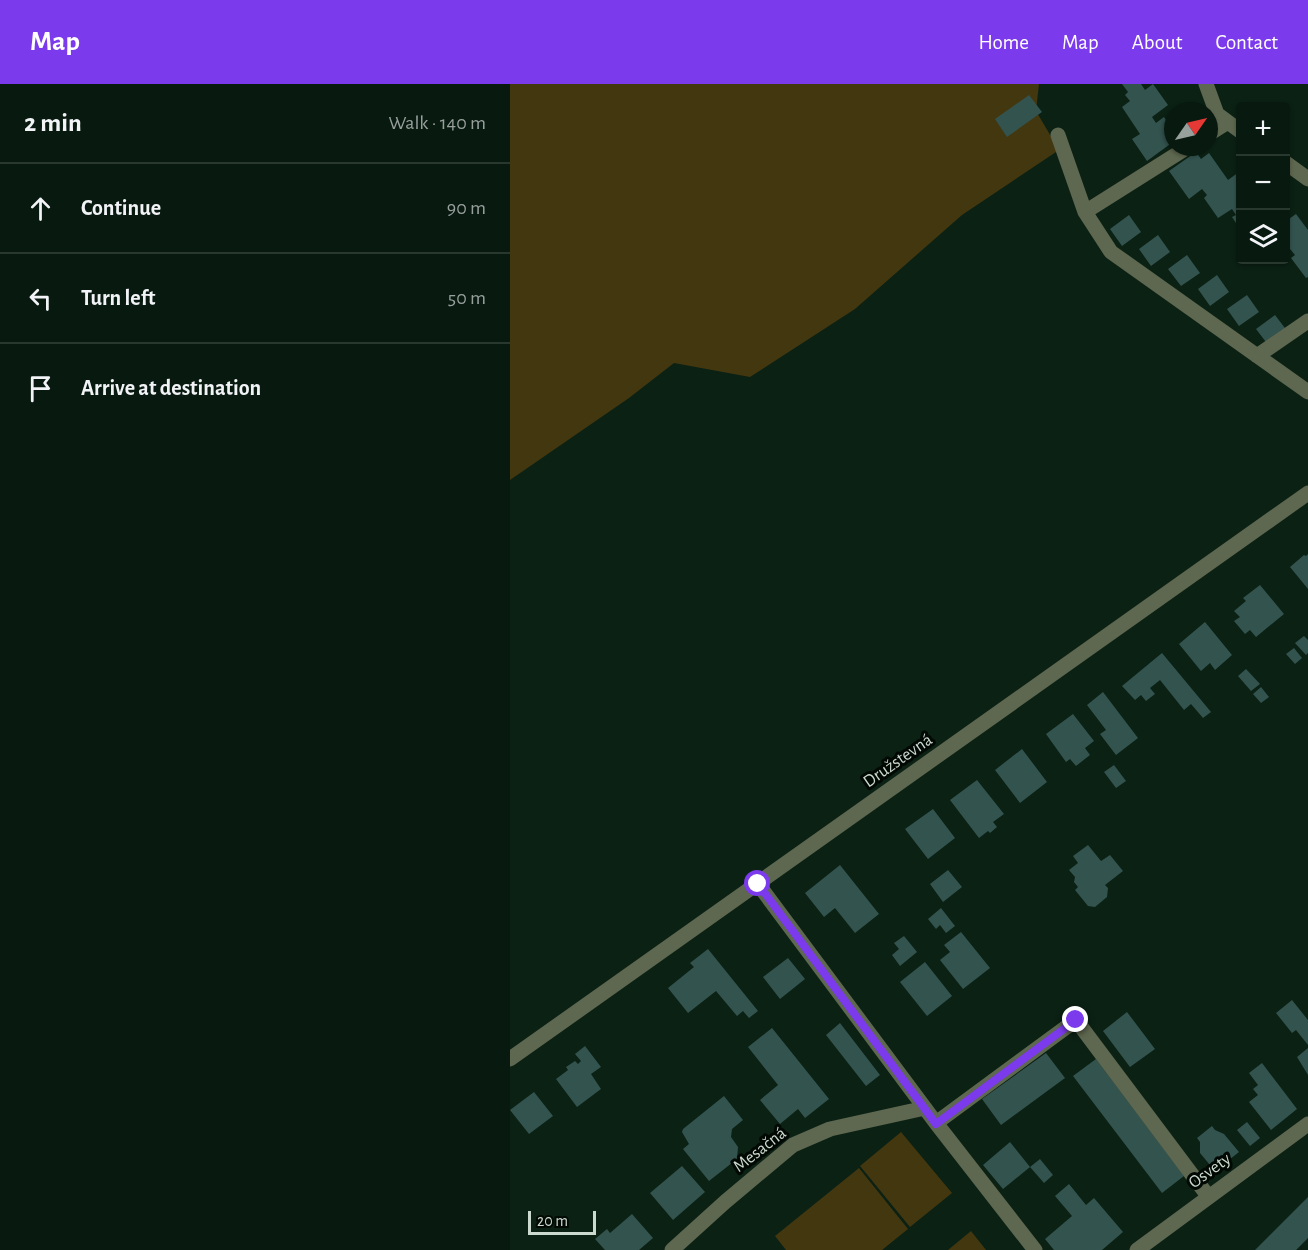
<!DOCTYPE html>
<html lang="en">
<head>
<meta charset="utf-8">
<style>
	body { margin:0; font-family:"Alegreya Sans",sans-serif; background:#16261d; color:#f1f3f6 }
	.controls { position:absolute; right:18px; top:18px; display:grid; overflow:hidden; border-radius:6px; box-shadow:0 2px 4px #0004 }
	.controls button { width:54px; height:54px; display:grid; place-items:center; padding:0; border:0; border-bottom:2px solid #29382f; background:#08190f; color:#f1f3f6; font:30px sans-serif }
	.compass { position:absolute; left:654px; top:18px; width:54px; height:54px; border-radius:50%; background:#08190f; box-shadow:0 2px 4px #0004; rotate:56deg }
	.scale { position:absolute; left:18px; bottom:15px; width:68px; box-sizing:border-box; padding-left:6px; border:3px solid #ccd9cf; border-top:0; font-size:16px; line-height:21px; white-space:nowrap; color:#ccd9cf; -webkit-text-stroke:4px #020904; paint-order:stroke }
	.stop { position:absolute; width:18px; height:18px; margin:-14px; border:4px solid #7c3aed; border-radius:50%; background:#fff }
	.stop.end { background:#7c3aed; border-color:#fff; box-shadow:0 2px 6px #0008 }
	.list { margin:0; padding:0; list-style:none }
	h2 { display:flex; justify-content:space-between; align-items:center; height:78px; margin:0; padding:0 24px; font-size:26px }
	h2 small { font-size:20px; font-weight:400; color:#98a09e }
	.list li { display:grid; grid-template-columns:39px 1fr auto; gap:18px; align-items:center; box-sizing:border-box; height:90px; padding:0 24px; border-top:2px solid #29382f }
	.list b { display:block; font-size:22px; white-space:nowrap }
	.list em { font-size:20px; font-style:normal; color:#98a09e }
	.icon { flex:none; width:33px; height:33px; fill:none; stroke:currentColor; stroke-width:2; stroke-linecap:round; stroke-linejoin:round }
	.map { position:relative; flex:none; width:798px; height:1166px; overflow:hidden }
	header { display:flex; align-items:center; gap:36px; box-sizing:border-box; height:84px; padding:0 30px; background:#7c3aed; color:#fff }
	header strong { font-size:28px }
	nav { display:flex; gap:33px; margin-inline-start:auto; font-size:21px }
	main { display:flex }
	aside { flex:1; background:#08190f }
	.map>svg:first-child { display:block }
	.green { fill:#433710 }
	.building { fill:#33534f }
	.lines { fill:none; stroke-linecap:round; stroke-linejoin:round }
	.minor { stroke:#5e674f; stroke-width:15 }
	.route { stroke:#7c3aed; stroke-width:8 }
	.labels { text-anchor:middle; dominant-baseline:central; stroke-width:6; stroke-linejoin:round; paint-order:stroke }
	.street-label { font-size:18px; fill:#ccd9cf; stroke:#020904 }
</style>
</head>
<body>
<header>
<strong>Map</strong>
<nav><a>Home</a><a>Map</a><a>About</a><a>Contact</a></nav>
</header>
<main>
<aside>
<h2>2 min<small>Walk · 140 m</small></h2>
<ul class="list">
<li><svg class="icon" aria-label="ahead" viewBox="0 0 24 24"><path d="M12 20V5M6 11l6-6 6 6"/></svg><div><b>Continue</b></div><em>90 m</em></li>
<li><svg class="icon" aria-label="left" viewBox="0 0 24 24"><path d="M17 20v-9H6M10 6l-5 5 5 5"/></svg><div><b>Turn left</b></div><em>50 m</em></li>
<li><svg class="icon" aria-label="arrive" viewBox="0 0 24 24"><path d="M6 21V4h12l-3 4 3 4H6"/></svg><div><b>Arrive at destination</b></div></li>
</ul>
</aside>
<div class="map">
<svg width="798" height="1166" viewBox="0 0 798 1166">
	<rect width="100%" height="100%" fill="#0b2114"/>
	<!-- green -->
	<path class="green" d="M0 0H529L526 27 549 66 452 131 345 225 240 293 164 279 119 314 0 396Z
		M391 1048 442 1109 400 1143 350 1082Z
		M349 1084 398 1145 372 1166H276L265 1152Z
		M461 1147 476 1166H438Z"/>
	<!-- building -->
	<path class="building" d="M612 0H631L635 6 643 0 658 21 642 33 646 39 654 33 663 46V58L637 77 622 55 630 50 612 23 620 17 615 11 618 8Z
		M519 11 532 28 497 53 485 35Z
		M686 68 691 75 699 69 718 96 729 88 730 91V145L722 133 726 131 722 125 708 134 694 114 697 111 692 105 679 115 659 87Z
		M786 130 798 146V193L796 194 781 174 785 171 780 165 776 168V137Z
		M619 131 631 148 612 162 600 145Z
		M648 151 660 168 641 182 629 165Z
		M677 171 690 189 671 202 658 185Z
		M707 191 719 208 700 222 688 205Z
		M737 211 749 228 729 242 717 225Z
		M765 231 778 248 759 262 746 245Z
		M798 470V505L780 483 794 471 796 472Z
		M750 501 774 530 746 553 740 546 735 550 724 537 730 533 724 527 736 517 733 514Z
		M695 538 722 571 705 586 700 579 691 587 669 560Z
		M794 552 798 556V569L796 571 785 559Z
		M784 564 792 574 785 580 776 570Z
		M652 569 701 628 693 634 681 620 674 626 650 596 640 604 645 610 636 617 631 611 625 616 612 602Z
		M736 585 750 600 741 607 728 592Z
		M751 603 759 613 751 619 743 610Z
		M593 608 628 654 606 671 590 650 596 646 577 621Z
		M563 630 584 657 575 664 580 671 566 682 560 675 556 678 536 650Z
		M512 665 537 698 510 719 485 686Z
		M604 681 616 697 606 704 594 688Z
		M467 696 494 730 483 738 487 743 480 749 478 747 469 754 440 716Z
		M423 725 445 754 418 775 395 745Z
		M578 761 591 777 600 771 613 787 595 801 598 804 597 813 585 823 578 822 565 806 568 803 564 798 565 793 559 786 568 779 563 772Z
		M330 781 369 830 345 849 325 824 314 833 295 809Z
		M438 786 452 803 433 818 420 800Z
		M431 824 445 842 436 849 430 841 426 845 418 835Z
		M451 848 480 884 453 905 430 876 440 868 434 861Z
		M394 852 407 868 390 882 382 871 389 865 384 859Z
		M198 865 248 927 239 934 233 927 227 932 206 907 178 929 158 904 184 883 180 879Z
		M278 874 295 895 270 915 253 893Z
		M415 878 442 912 417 932 390 898Z
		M782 916 798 936V961L786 946 782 949 766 929Z
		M617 928 645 965 620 983 593 947Z
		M330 939 370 991 356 1002 316 951Z
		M262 944 319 1015 295 1034 288 1025 270 1040 250 1016 268 1001 238 963Z
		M75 962 91 983 81 990 91 1005 67 1023 46 995 58 986 56 983 65 977 68 980 71 977 65 970Z
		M798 964V991L787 973Z
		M536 969 555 994 491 1041 472 1015Z
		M586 975 674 1092 652 1109 563 992Z
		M752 979 787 1025 761 1046 739 1018 748 1011 743 1005 748 1001 739 989Z
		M24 1008 43 1032 19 1050 0 1026Z
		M214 1012 233 1036 222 1045 221 1053 228 1063 227 1075 199 1097 173 1065 179 1060 172 1048 173 1045Z
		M737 1038 750 1054 740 1062 727 1046Z
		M702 1042 705 1046 714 1050 729 1068 705 1087 690 1069V1058L687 1054Z
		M500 1058 520 1083 493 1105 473 1081Z
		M530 1075 543 1091 534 1099 520 1083Z
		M172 1082 195 1108 163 1136 140 1109Z
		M559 1100 576 1121 584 1114 613 1148 592 1166H544L535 1155 562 1132 545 1112Z
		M798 1113V1154L786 1166H745Z
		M122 1130 143 1154 129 1166H95L85 1155 97 1145 100 1149Z"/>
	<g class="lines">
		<!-- minor -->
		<path class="minor" d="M696 0 707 30 730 47
			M699 50 718 38
			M548 51 575 128 601 168 798 308
			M776 79 798 95
			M575 128 678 63
			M747 272 798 237
			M248 800 426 1039 525 1166
			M0 975 798 409
			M426 1039 566 936 698 1112
			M162 1166 215 1118 283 1061 320 1045 415 1024
			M627 1166 798 1040"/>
	</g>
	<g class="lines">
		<!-- route -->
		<path class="route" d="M248 800 426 1040 566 936"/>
	</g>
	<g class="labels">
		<!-- street labels -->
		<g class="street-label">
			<text transform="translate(388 677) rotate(-35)">Družstevná</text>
			<text transform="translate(250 1066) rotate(-38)">Mesačná</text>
			<text transform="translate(700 1087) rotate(-36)">Osvety</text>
		</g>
	</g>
</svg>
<div class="controls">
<button>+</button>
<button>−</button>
<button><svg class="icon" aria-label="layers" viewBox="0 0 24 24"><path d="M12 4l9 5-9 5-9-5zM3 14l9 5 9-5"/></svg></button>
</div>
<svg class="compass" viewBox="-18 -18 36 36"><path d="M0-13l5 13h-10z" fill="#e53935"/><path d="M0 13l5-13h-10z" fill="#98a09e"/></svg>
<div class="scale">20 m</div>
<div class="stop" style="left:248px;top:800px"></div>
<div class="stop end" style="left:566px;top:936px"></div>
</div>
</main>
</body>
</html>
